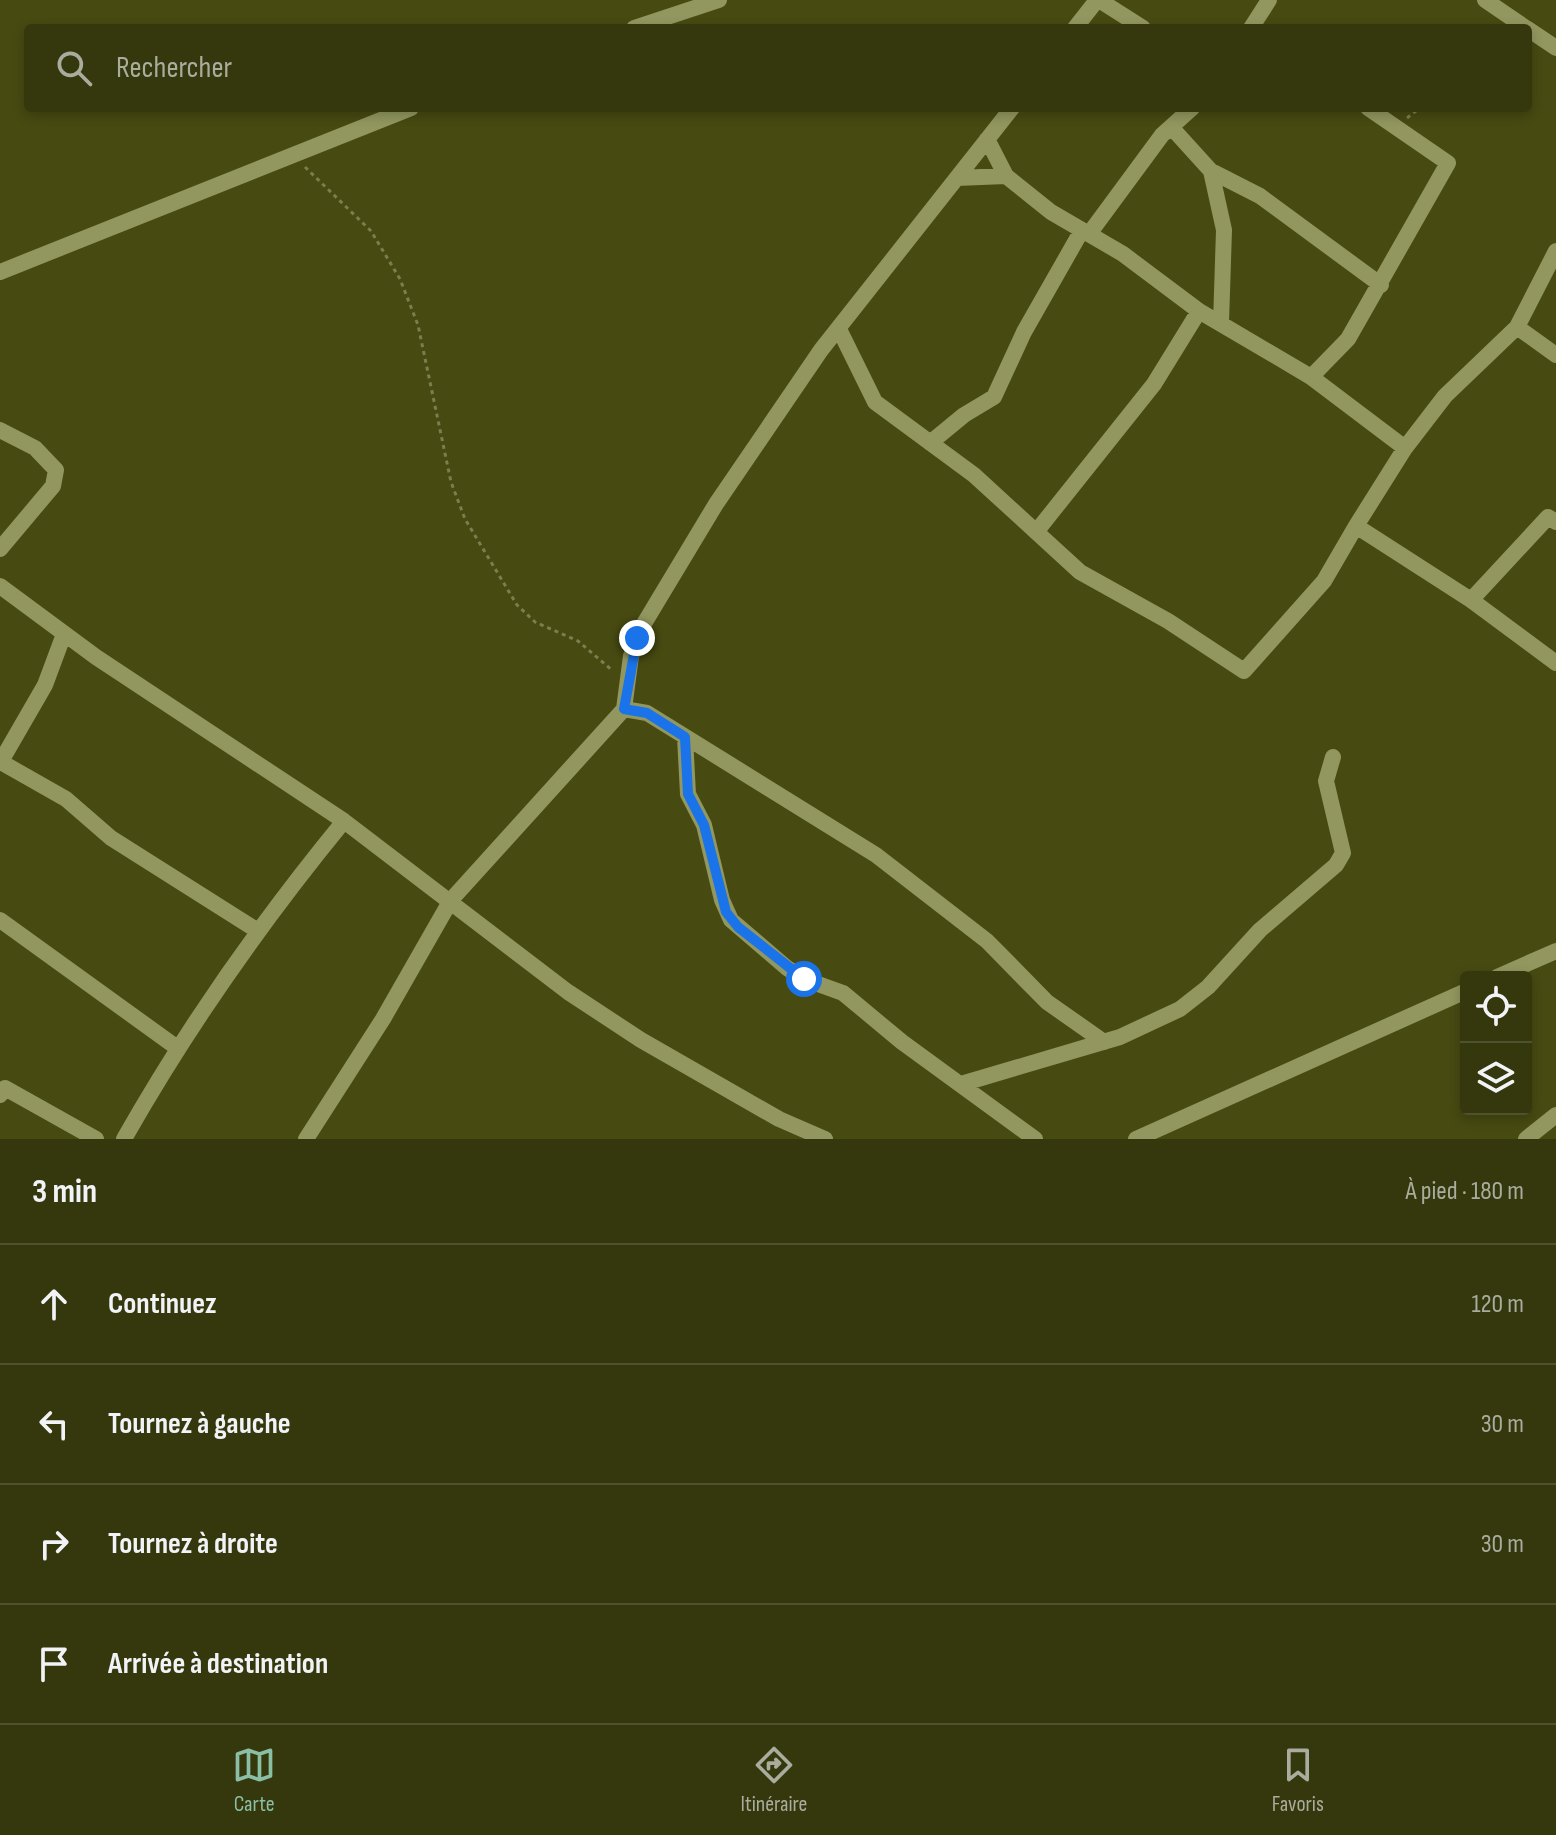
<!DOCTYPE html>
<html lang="fr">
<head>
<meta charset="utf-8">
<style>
	body { margin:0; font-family:"Sofia Sans Condensed",sans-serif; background:#3d3f16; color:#f1f3f6 }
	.controls { position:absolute; right:24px; bottom:24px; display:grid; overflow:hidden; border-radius:8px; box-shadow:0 4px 12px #0003 }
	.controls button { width:72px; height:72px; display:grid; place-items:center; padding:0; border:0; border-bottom:2px solid #4f522e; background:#35380d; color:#f1f3f6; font:40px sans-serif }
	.stop { position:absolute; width:24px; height:24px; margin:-18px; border:6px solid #1a73e8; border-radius:50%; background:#fff }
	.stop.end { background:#1a73e8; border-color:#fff; box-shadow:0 2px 8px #0008 }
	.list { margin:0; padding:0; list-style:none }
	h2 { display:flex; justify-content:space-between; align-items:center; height:104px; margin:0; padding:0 32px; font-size:34px }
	h2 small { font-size:26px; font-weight:400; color:#aaac9d }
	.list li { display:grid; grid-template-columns:52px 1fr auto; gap:24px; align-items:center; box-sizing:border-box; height:120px; padding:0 32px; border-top:2px solid #4f522e }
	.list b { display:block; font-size:30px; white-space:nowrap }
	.list em { font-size:26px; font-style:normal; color:#aaac9d }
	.icon { flex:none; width:44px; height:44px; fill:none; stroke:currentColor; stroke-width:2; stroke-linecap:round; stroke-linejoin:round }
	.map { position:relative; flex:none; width:1556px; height:1139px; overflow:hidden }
	.search { position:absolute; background:#35380d; box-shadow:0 4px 12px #0003; left:24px; right:24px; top:24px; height:88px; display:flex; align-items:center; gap:20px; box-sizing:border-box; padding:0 28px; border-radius:8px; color:#aaac9d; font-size:30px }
	.sheet { height:584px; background:#35380d }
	nav { display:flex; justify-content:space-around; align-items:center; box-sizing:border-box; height:112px; border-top:2px solid #4f522e; background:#35380d; font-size:22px; color:#aaac9d }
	nav a { display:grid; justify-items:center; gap:4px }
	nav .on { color:#8abfa5 }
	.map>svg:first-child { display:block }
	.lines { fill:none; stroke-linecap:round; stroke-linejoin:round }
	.path { stroke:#7b7e4e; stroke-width:3; stroke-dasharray:4 4; stroke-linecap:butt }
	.minor { stroke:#92975f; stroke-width:16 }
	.route { stroke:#1a73e8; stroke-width:10 }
</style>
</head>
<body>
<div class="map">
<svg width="1556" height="1139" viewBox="0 0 1556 1139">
	<rect width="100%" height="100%" fill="#474a11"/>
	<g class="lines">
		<!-- path -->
		<path class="path" d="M1407 118 1420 108
			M305 167 371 231 400 279 418 325 451 482 465 519 517 605 535 622 578 641 613 671"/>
		<!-- minor -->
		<path class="minor" d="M1099 0 1143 28
			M1485 0 1526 28
			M634 28 719 0
			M1075 28 1097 0
			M1251 28 1269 0
			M1528 29 1556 48
			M1172 128 1211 171 1224 230 1221 323
			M987 139 1006 176 1051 212 1123 254 1199 311 1311 377 1405 448
			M1211 171 1260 196 1381 285
			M957 178 1006 176
			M1089 234 1162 135 1192 108
			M0 272 411 108
			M1517 327 1556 251
			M839 329 875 402 974 475 1080 572 1168 621 1244 671 1324 581 1356 526 1471 600 1556 663
			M1311 377 1348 339 1448 163 1368 108
			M0 430 35 448 56 470 53 486 0 549
			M930 443 964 415 994 397 1024 332 1082 230
			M1356 526 1405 448 1445 396 1517 327 1556 355
			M1036 532 1154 384 1199 311
			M0 586 96 657 344 821 568 992 641 1040 779 1119 825 1139
			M1471 600 1548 517 1556 522
			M624 709 647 713 876 855 987 941 1047 1002 1104 1042
			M685 737 688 794 704 825 722 900 731 920 787 968 804 979 843 993 902 1042 1035 1139
			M1 762 66 799 111 838 258 931
			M0 763 45 685 64 634
			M0 920 176 1047
			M1497 977 1556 951
			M961 1084 1120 1037 1180 1009 1208 987 1260 930 1336 865 1343 853 1326 781 1333 757
			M0 1095 5 1088 96 1139
			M124 1139C188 1026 262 921 344 821
			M306 1139 383 1019 451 900 624 709 631 656 645 622 716 504 821 350 1012 108
			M1136 1139 1466 991
			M1526 1139 1556 1115"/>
	</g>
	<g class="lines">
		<!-- route -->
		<path class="route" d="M637 638 624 709 647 713 685 737 688 794 704 825 726 912 738 927 804 979"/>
	</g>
</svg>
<div class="controls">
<button><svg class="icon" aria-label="locate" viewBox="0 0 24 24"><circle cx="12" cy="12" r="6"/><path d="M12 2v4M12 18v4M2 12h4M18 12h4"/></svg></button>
<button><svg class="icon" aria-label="layers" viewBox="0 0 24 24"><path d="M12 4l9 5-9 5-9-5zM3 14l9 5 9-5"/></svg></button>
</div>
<div class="stop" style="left:804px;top:979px"></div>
<div class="stop end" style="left:637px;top:638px"></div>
<div class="search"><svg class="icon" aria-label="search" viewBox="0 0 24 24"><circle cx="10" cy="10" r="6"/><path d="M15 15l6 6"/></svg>Rechercher</div>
</div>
<section class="sheet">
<h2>3 min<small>À pied · 180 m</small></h2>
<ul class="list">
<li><svg class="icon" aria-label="ahead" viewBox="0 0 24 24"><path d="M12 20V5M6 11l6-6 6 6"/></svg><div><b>Continuez</b></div><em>120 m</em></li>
<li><svg class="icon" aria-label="left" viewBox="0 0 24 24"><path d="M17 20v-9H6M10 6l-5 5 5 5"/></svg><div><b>Tournez à gauche</b></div><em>30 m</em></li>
<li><svg class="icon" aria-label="right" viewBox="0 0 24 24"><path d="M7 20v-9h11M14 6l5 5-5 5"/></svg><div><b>Tournez à droite</b></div><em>30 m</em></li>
<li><svg class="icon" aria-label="arrive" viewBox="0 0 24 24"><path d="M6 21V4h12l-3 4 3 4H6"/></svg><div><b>Arrivée à destination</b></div></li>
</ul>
</section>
<nav>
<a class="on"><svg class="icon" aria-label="map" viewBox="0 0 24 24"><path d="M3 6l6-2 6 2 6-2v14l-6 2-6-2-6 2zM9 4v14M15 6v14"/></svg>Carte</a>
<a><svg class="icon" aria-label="directions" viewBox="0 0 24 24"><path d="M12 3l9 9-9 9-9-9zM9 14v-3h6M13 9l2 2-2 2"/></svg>Itinéraire</a>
<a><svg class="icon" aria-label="saved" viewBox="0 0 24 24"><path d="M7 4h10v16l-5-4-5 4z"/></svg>Favoris</a>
</nav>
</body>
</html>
